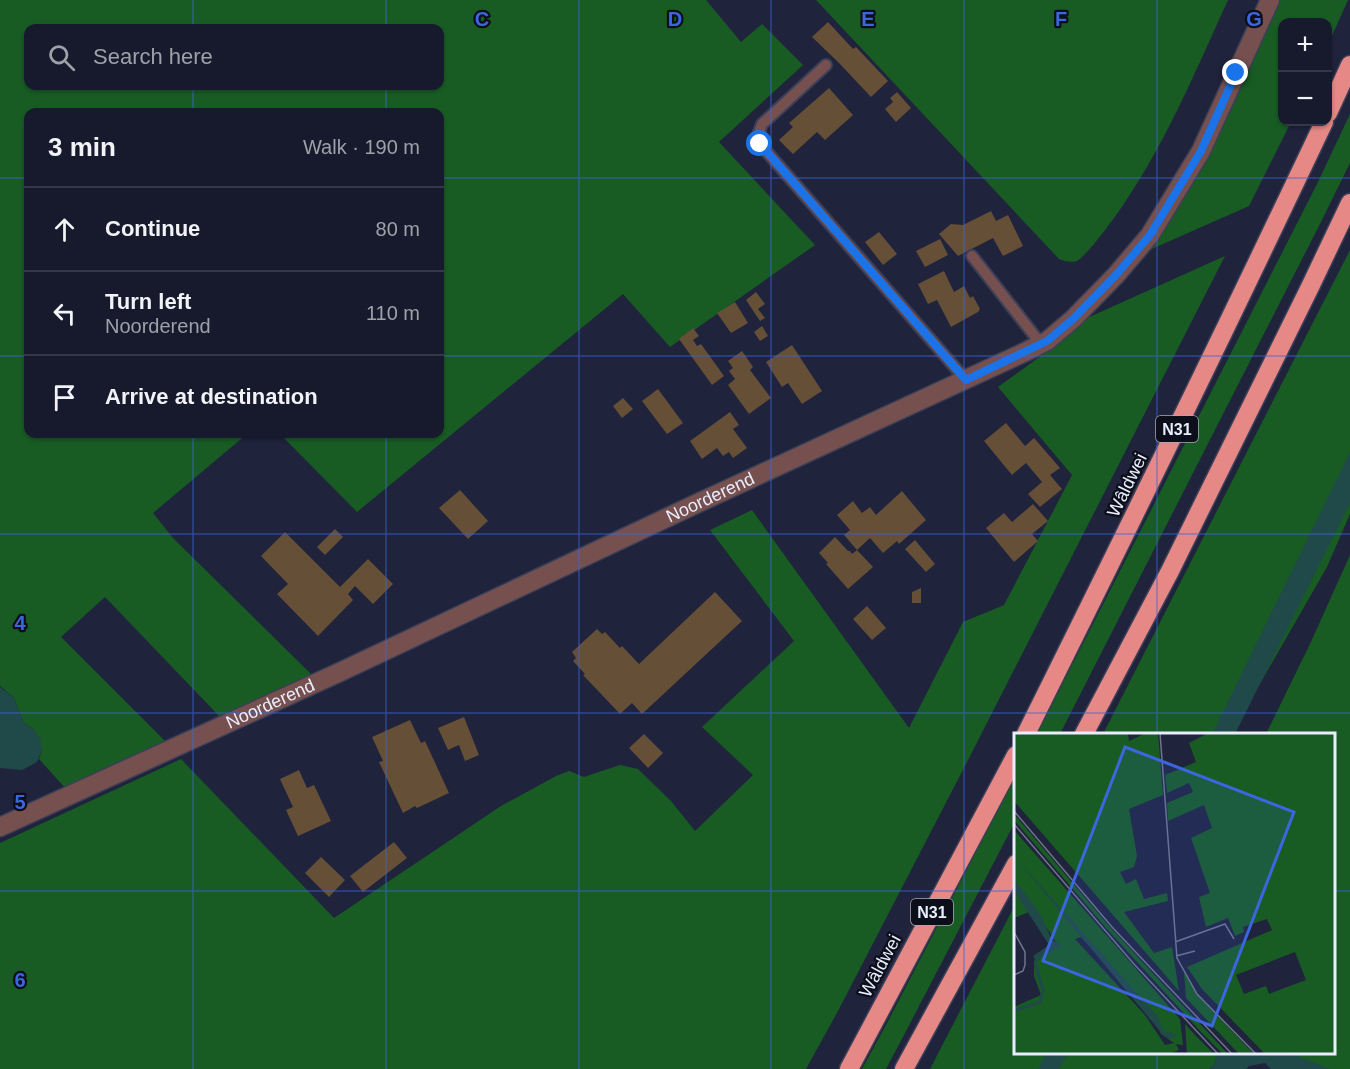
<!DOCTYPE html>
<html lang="en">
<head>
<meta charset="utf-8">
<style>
	body { margin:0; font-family:Helvetica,sans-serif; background:#202335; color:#f1f3f6 }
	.controls { position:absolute; right:18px; top:18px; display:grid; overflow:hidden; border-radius:12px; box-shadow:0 2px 4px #0004 }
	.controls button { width:54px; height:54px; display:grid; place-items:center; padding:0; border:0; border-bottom:2px solid #363849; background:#171a2d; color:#f1f3f6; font:30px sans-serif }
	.stop { position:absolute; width:18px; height:18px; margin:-14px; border:4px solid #1a73e8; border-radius:50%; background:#fff }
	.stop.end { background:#1a73e8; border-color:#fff; box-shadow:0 2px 6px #0008 }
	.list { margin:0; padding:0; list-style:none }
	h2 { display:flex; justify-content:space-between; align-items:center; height:78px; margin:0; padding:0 24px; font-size:26px }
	h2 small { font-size:20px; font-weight:400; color:#9ea1aa }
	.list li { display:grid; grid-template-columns:39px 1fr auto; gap:18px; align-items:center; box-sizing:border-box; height:84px; padding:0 24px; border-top:2px solid #363849 }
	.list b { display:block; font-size:22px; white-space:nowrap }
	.list p { margin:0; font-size:20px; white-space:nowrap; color:#9ea1aa }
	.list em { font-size:20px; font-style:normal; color:#9ea1aa }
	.icon { flex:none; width:33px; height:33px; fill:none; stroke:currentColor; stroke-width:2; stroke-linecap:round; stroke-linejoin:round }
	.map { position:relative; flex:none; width:1350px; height:1069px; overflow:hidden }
	.search { position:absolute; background:#171a2d; box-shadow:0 2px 4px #0004; left:24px; top:24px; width:420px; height:66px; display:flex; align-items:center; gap:15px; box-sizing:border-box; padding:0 21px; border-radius:12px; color:#9ea1aa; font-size:22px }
	.panel { position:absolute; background:#171a2d; box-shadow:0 2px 4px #0004; left:24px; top:108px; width:420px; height:330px; border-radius:12px }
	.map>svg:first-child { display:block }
	.green { fill:#185c24; fill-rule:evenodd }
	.water { fill:#204949 }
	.building { fill:#654f37 }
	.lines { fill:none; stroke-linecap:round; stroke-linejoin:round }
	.lane-casing { stroke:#3b3f57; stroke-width:14 }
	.street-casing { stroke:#3b3f57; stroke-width:21 }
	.highway-casing { stroke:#3b3f57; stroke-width:21 }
	.lane { stroke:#76504e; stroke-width:10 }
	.street { stroke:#76504e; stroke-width:18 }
	.highway { stroke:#e68885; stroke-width:18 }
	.route { stroke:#1a73e8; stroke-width:8 }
	.grid { fill:none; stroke:#3c66de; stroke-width:1.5; stroke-opacity:0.55 }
	.labels { text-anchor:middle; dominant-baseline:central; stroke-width:4.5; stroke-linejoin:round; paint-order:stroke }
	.shield { fill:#0c0e19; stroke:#a7aab9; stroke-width:1.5 }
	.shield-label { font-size:16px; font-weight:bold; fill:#e9edfe }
	.street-label { font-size:18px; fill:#e9edfe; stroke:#0c0e19 }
	.inset-river { fill:none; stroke:#204949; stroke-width:3 }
	.inset-road { fill:none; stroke:#70748a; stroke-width:1.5 }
	.view { fill:#3c66de; fill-opacity:0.15; stroke:#3c66de; stroke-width:3 }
	.inset-edge { fill:none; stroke:#e9edfe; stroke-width:3 }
	.grid-label { font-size:20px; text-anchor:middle; font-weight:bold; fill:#3c66de; stroke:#0c0e19; stroke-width:4.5; stroke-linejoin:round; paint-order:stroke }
</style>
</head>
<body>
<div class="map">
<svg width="1350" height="1069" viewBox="0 0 1350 1069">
	<rect width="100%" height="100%" fill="#1f233c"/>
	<!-- green -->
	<path class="green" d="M0 0H706L741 42 762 24 803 65 719 142 815 245 670 347 623 294 357 512 280 434H440V112H28V434H247L153 513 173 538 313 676 221 718 105 597 61 637 166 742 66 789 39 759 42 750 33 729 24 723 13 697 0 686ZM28 28H440V86H28Z
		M816 0H1228C1191 81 1157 164 1102 234 1097 240 1083 258 1077 261 1071 263 1064 261 1059 259Z
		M1278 0H1348L1328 45V22H1282V122H1291L1249 206 1111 267 1147 227Z
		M1350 114V163L1322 220 1060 734H1037L1317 184Z
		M1350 250V514L1327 567 1231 734H1103Z
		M1225 256 966 764 838 1011 806 1069H0V843L181 759 334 918 501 806 556 776 569 771 584 777 620 765 638 769 671 801 695 831 753 775 702 727 794 641 710 530 752 510 909 728 963 622 1004 605 1072 475 998 387 1049 350 1076 323Z
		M1350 555V1069H1289L1270 1053 1334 1052V734H1266L1310 644Z
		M1015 777V822L904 1035 886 1069H862L886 1025Z
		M1015 905 1016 1052 1218 1053 1214 1065 1209 1069H930Z"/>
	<!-- water -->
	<path class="water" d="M1350 452V503L1235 734H1212Z
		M0 687 13 697 24 723 33 729 40 738 42 750 37 762 22 770 0 768Z
		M1047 1052H1068V1053L1059 1069H1038Z
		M1218 1053H1289L1330 1069H1271L1265 1063 1249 1066 1246 1069H1209L1214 1065Z"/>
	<!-- building -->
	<path class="building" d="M828 22 853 49 856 47 888 81 871 97 839 63 812 37Z
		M829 88 853 115 825 140 817 132 793 154 779 140 793 127 789 123Z
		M897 92 911 108 896 122 885 109 893 102 890 98Z
		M991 211 996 221 1008 215 1023 246 1003 256 993 238 958 256 939 234 951 224 963 225Z
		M879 232 897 254 883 265 865 242Z
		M940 239 948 255 925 267 916 251Z
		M944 271 954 292 964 286 970 298 973 296 980 309 978 312 951 327 937 300 928 304 918 284Z
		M756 292 765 304 758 309 765 318 760 321 746 300Z
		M735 302 748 323 731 333 717 313Z
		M762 326 768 336 760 341 754 332Z
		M693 328 699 336 693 340 697 346 701 344 724 376 712 385 679 339Z
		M792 345 822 391 802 404 788 383 782 387 766 362Z
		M742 351 753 367 750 370 771 398 749 414 728 385 735 379 729 371 733 368 728 361Z
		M658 389 683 423 667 434 642 401Z
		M623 398 633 409 622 418 613 406Z
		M730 412 739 425 733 429 747 448 733 458 729 452 723 456 717 448 702 459 690 441Z
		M1006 423 1025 446 1034 438 1060 468 1050 475 1062 489 1040 507 1028 494 1042 482 1026 463 1012 475 984 441Z
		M460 490 488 521 468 539 439 508Z
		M902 491 926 520 899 544 897 541 883 553 870 538 857 550 844 535 850 530 837 515 853 501 862 513 870 507 876 515Z
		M1033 504 1048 521 1032 534 1038 541 1014 562 986 528 1004 513 1012 522Z
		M335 529 343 537 325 555 317 547Z
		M285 532 340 587 368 559 393 584 373 604 355 586 348 594 353 600 318 636 277 594 288 584 261 556Z
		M835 537 848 551H850L852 554 857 550 873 567 848 589 826 564 828 563 819 553Z
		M915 540 935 564 926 572 905 549Z
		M921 588V603H912V592Z
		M715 592 742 621 642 714 632 703 620 714 583 675 585 674 573 661 576 658 572 652 597 629 602 634 605 632 620 648 622 646 639 664Z
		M867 606 886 628 872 640 853 619Z
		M464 717 479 755 465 761 459 745 448 750 438 728Z
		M410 720 421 743 425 741 449 793 417 808 415 806 403 813 379 762 383 761 372 737Z
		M644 734 663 753 648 768 629 748Z
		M299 770 307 788 314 785 331 821 298 836 286 810 293 807 280 779Z
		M394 842 407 858 363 892 350 876Z
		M321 857 345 880 329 897 305 873Z"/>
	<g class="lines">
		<defs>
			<path id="lane" d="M826 65 762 124 758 135 760 144 966 380
				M972 256 1041 344"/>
			<g id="street">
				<path id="s1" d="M0 827 340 672 698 503 1025 352 1047 341 1073 319 1116 275 1150 235 1201 151 1270 0"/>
			</g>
			<path id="highway" d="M1328 113 1350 65
				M1026 734C1127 531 1227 327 1324 122
				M1084 734 1170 571 1311 285 1350 203
				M849 1069 1016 755
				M904 1069 1016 864"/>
		</defs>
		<!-- lane casing -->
		<use href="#lane" class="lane-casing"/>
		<!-- street casing -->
		<use href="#street" class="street-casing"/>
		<!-- highway casing -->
		<use href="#highway" class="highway-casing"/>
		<!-- lane -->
		<use href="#lane" class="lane"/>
		<!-- street -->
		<use href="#street" class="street"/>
		<!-- highway -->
		<use href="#highway" class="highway"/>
	</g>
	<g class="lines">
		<!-- route -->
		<path class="route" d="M760 144 966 380 1047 341 1073 319 1116 275 1150 235 1201 151 1236 73"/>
	</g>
	<!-- grid -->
	<path class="grid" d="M193 0V28M386 0V28M579 0V1069M771 0V1069M964 0V1069M1157 0V734M193 86V112M386 86V112M0 178H28M440 178H1350M0 356H28M440 356H1350M193 434V1069M386 434V1069M0 534H1350M0 713H1350M0 891H1016M1334 891H1350M1157 1052V1069"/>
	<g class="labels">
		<!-- shield labels -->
		<g class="shield">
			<rect x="1156" y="416" width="42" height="26" rx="4.5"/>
			<rect x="911" y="899" width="42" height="26" rx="4.5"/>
		</g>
		<g class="shield-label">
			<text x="1177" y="429">N31</text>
			<text x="932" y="912">N31</text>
		</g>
		<!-- street labels -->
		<g class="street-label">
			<text transform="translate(1127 485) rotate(-64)">Wâldwei</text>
			<text stroke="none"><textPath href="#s1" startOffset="783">Noorderend</textPath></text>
			<text stroke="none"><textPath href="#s1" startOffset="297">Noorderend</textPath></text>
			<text transform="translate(880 966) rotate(-62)">Wâldwei</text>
		</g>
	</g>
	<!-- overview -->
	<g transform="translate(1014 733)">
		<rect width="321" height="321" fill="#1f233c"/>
		<path d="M0 0H114L115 8 132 0H144L149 62 115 76 123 123 120 134 106 139 112 151 122 146 130 166 153 160 154 168 110 179 140 220 158 214 165 258 0 68ZM194 0H321V321H251L188 256 173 234 258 197 253 186 229 194 230 199 221 203 214 185 192 194 185 164 196 160 177 105 198 95 190 72 154 88 153 70 179 59 175 50 153 60 151 42 182 29 175 10ZM281 219 292 247 255 261 252 253 230 261 222 242ZM0 81 95 193 214 321H209L187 299 92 195 0 87ZM0 97 166 286 169 312 162 311 165 317 155 321H0V274L27 262 20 243V228L44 212 0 146ZM67 204 140 285 147 301 160 310 151 312 131 282 61 206ZM0 158 15 179 0 185ZM170 239 184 263 240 321H225L172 265ZM171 291 182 303 200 321H173Z" fill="#185c24" fill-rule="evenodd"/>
		<path d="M0 123 144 284 149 298 164 302 155 306 150 303ZM0 146 25 179 38 207 47 212 22 229 19 223 35 212 0 158Z" fill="#204949"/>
		<path class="inset-river" d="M0 278 26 269 29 257 21 230"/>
		<path class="inset-road" d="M146 0 163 225 183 261 242 321M0 78 98 194 218 321M0 91 119 230 204 321M0 199 11 219V232L9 238 0 242M161 209 211 191 220 206M162 223 181 218"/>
		<path class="view" d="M111 14 280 79 198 293 29 228Z"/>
		<rect width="321" height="321" class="inset-edge"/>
	</g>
	<g class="grid-label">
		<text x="482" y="26">C</text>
		<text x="675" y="26">D</text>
		<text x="868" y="26">E</text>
		<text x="1061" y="26">F</text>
		<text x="1254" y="26">G</text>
		<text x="20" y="630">4</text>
		<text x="20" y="809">5</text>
		<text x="20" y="987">6</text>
	</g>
</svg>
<div class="controls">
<button>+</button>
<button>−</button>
</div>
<div class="stop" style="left:760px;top:144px"></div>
<div class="stop end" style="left:1236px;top:73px"></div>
<div class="search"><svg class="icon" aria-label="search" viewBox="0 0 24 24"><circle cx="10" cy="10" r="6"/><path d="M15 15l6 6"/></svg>Search here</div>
<section class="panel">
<h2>3 min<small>Walk · 190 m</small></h2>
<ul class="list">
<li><svg class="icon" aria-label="ahead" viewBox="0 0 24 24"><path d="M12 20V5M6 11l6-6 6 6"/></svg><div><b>Continue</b></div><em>80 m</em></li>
<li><svg class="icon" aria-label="left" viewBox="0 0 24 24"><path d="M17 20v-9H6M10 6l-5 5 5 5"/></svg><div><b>Turn left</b><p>Noorderend</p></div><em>110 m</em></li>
<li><svg class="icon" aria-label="arrive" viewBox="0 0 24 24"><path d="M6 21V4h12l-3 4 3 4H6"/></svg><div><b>Arrive at destination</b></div></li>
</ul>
</section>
</div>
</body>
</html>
